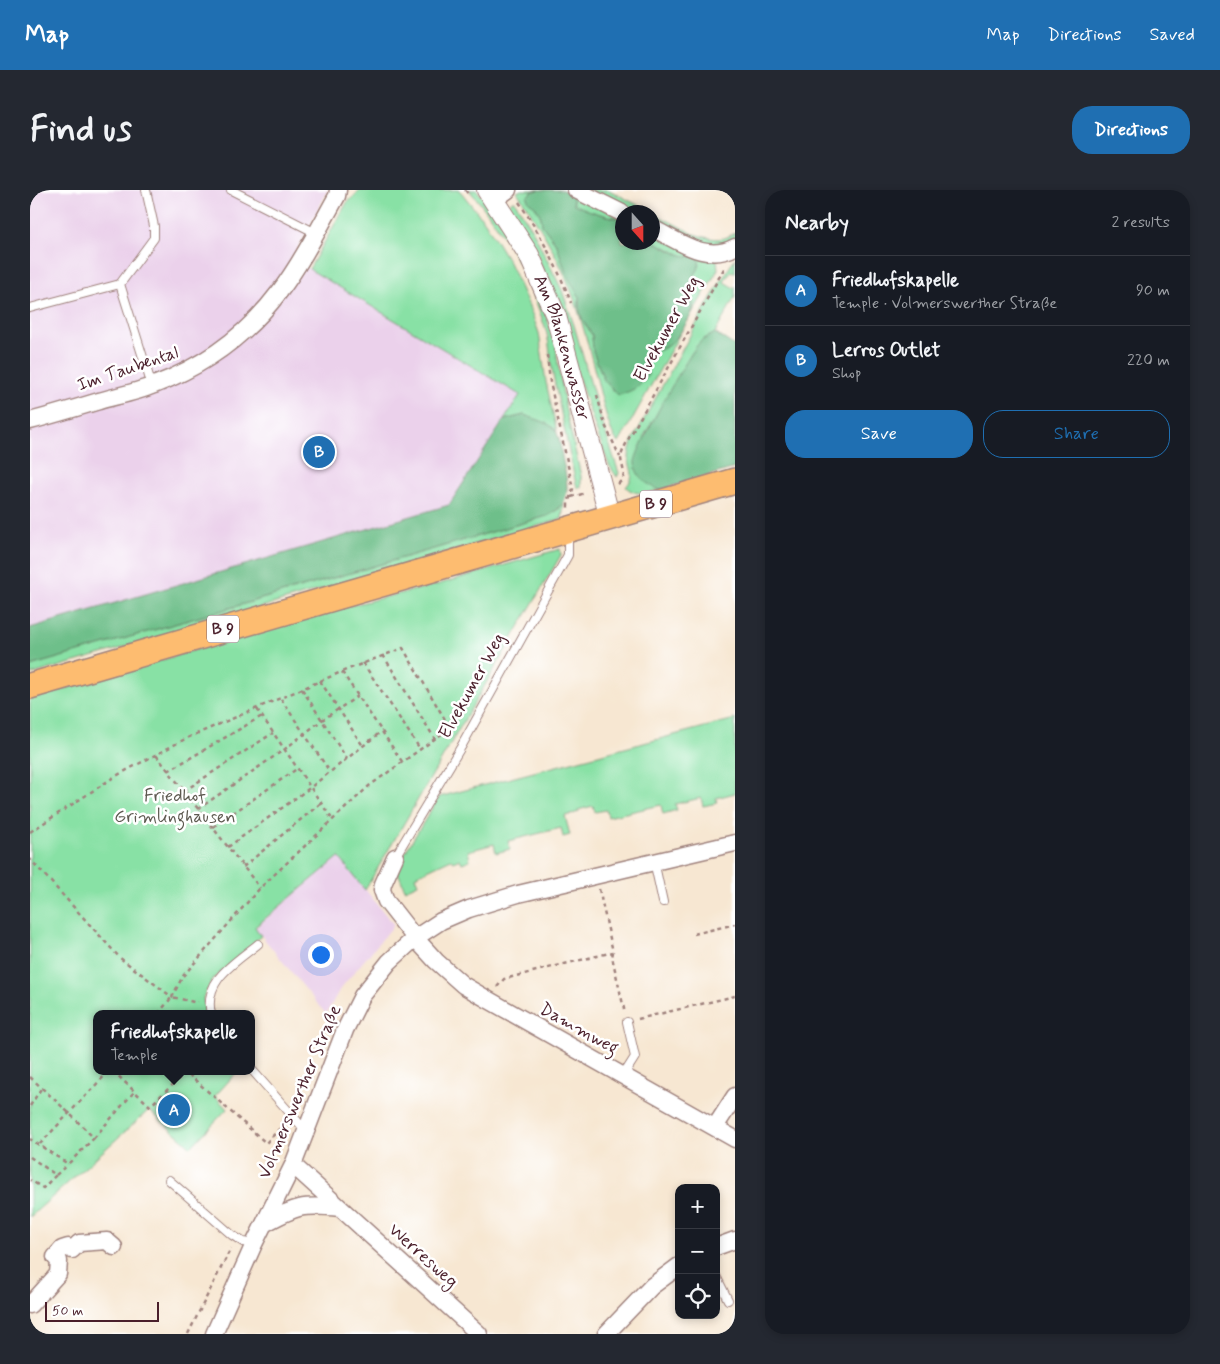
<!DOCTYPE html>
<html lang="en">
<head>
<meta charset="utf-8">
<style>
	body { margin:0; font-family:Mynerve,sans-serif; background:#242831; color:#f1f3f6 }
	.controls { position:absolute; right:15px; bottom:15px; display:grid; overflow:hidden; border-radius:10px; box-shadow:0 2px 8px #0003 }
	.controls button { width:45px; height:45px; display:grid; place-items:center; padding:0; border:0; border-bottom:1px solid #363941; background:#171b24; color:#f1f3f6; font:25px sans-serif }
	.compass { position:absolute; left:585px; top:15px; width:45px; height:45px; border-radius:50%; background:#171b24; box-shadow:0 2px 8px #0003; rotate:159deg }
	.scale { position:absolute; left:15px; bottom:12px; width:114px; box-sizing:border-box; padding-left:5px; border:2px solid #4a1f2b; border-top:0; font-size:14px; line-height:18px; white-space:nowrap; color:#4a1f2b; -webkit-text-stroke:4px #fff; paint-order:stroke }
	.you { position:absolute; left:290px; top:764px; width:18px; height:18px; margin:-12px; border:4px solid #fff; border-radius:50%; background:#1a73e8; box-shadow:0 0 0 8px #1a73e833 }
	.badge { display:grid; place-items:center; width:32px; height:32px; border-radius:50%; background:#1f6fb2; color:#fff; font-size:16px; font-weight:700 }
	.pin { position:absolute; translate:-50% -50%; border:2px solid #fff; box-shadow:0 1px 5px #0006 }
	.popup { position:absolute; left:63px; top:820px; width:162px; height:65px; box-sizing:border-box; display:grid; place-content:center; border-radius:10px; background:#171b24; filter:drop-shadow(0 1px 4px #0005); font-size:16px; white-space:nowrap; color:#9ea1a6 }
	.popup b { font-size:19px; color:#f1f3f6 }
	.popup::after { content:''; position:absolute; left:50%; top:100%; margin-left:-10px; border:10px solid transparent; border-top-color:#171b24 }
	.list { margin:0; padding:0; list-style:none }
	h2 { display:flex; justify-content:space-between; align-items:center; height:65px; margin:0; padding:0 20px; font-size:21px }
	h2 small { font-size:16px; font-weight:400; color:#9ea1a6 }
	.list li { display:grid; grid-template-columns:32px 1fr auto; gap:15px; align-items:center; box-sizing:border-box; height:70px; padding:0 20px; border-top:1px solid #363941 }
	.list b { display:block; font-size:19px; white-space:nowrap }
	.list p { margin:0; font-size:16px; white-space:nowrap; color:#9ea1a6 }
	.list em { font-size:16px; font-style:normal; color:#9ea1a6 }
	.actions { display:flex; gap:10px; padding:15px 20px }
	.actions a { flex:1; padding:11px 0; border:1px solid #1f6fb2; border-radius:20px; text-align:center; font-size:18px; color:#1f6fb2 }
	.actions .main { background:#1f6fb2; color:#fff }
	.icon { flex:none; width:28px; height:28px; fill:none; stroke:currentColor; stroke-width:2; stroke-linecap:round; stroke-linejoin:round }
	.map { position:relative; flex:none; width:705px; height:1144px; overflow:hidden; border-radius:20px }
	header { display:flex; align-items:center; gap:30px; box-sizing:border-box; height:70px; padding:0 25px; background:#1f6fb2; color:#fff }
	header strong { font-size:24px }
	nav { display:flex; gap:28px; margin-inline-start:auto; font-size:18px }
	.intro { display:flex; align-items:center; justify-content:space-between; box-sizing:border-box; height:120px; padding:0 30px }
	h1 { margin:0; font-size:35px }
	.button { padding:12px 22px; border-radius:20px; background:#1f6fb2; color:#fff; font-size:18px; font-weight:700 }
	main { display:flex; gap:30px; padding:0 30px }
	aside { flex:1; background:#171b24; border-radius:20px; box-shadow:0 2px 8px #0003 }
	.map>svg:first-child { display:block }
	.built { fill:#ebd1eb }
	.green { fill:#88e1a5; stroke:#698068 }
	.forest { fill:#6ebf8a; stroke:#5c6f5a }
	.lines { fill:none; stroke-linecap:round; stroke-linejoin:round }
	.service-casing { stroke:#a0837e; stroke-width:10 }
	.minor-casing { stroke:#a0837e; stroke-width:19 }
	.tertiary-casing { stroke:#a0837e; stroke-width:22 }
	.primary-casing { stroke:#a0837e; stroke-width:28 }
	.path { stroke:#a0837e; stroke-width:2.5; stroke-dasharray:4 4; stroke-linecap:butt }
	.service { stroke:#fff; stroke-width:8 }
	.minor { stroke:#fff; stroke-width:16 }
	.tertiary { stroke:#fff; stroke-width:20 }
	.primary { stroke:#fdbc6f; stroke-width:25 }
	.labels { text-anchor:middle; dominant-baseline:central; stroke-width:5; stroke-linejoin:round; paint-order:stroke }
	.shield { fill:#fff; stroke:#80626b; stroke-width:1 }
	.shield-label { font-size:16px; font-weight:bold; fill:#4a1f2b }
	.street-label { font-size:18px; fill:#4a1f2b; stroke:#fff }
	.park-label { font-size:18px; fill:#5d5950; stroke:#fff }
</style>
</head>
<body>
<header>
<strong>Map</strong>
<nav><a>Map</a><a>Directions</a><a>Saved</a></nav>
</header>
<div class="intro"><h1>Find us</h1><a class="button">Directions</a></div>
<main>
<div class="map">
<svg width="705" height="1144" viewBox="0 0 705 1144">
	<rect width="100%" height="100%" fill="#fff"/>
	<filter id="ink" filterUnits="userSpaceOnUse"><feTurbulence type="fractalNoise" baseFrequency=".02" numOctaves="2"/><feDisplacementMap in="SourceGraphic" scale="10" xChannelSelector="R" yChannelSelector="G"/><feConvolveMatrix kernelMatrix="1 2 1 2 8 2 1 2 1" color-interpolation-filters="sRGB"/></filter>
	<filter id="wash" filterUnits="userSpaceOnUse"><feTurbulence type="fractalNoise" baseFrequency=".0096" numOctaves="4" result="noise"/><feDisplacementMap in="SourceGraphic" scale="20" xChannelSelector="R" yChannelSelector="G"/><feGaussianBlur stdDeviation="1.12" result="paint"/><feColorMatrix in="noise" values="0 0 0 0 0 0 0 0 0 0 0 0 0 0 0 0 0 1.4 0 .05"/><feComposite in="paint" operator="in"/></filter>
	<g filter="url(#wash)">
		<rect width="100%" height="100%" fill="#f7e7d2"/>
		<!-- built -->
		<path class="built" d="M0 0H298L262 69 490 205 419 315 0 438Z
			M309 667 364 735 310 799 296 824 225 738Z"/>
		<!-- green -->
		<path class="green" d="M329 0H429L431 2 455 32 478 70 499 116 509 143 516 192 527 242 515 233 494 225 474 230 490 205 279 79 318 11 325 6Z
			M439 0H447L476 39 509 105 526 156 528 174 536 221 551 286V298L547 297 545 290C538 255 530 220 523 185 520 171 520 157 517 144 501 91 475 41 439 0Z
			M491 0H509L501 2 505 16 511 27 512 35 527 55 536 83 545 97 549 107V117L552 129 562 145 563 161 574 190 588 205 618 185 617 166C623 162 628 161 634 158 645 153 661 129 663 118 664 110 660 102 661 95 662 86 668 82 670 74L623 51V43L687 70 688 79 685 85 652 140 589 253C579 246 569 196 565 182 556 147 547 110 531 77 519 51 503 26 487 2Z
			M558 0H579L664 44C678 48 693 53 705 42V47L702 51 687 56 674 57 623 33 622 22H602Z
			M542 4 592 28C574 26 560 22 544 14Z
			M484 10 502 39 532 100 544 135 570 226 589 283 587 287 579 275 564 234 506 60 479 14Z
			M705 68V83L701 81 694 92 704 98 705 96V107L685 143 671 151 661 164 614 246 629 300C617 303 605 306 596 297 607 284 599 280 599 267 599 261 601 256 602 251L679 111Z
			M534 313 532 329 0 485V476L517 326 527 321Z
			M530 359 531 365 335 700 309 667 225 737 231 746 183 789 173 808 175 824H66V881H208L185 906 197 919 161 957 119 920 0 1027V509L297 421 406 395Z
			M705 529V603L686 608 687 613 673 616 671 608 645 614 647 620 633 624 631 615 578 627 576 620 565 622 563 616 548 620 549 622 535 626 540 645 533 647 531 638 478 651 480 659 466 663 464 654 438 661 440 670 432 673 430 669 423 672 421 669 385 686 388 694 375 700 366 677 409 607Z"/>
		<!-- forest -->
		<path class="forest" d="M509 0H532L542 4 544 14C560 22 575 26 592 29V52H622L623 51C637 58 651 69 668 66 673 82 663 81 661 94 660 102 664 110 663 118 661 129 645 153 634 158 628 161 623 162 617 166L616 176 618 185C610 198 602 201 588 205L574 190 563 161 562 145 552 129 549 117V107L536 83 527 55 512 35 511 27 505 16 499 12 497 7 501 2Z
			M685 143 705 156V278L629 300C617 294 606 288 605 273 604 261 661 159 671 151 675 148 681 146 685 143Z
			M494 225C504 229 522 232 527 243 530 250 531 259 532 266 537 292 545 313 517 326L0 476V438L419 315 474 230Z"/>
	</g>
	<g filter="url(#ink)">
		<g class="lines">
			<defs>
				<path id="service" d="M201 0 286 43
					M90 94 124 48V36L116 0
					M0 118 90 94 122 196
					M365 667 431 557 538 365V345
					M624 671 633 712
					M181 824C173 790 205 773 228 754
					M222 880 276 941
					M593 886 605 867 597 832
					M139 990 202 1045 213 1052 224 1054
					M686 1086 698 1110"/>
				<path id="minor" d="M546 0 592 23
					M464 10 478 0
					M622 38C649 51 676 73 705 57
					M0 231C23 225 46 218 69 211 87 206 107 202 124 195 174 176 218 144 250 101 272 72 289 38 307 6L308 0
					M365 667 353 694 352 700 356 711 385 748 406 771 433 795 457 809 705 949
					M685 937 705 906
					M263 975 449 1144
					M234 1034C267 1016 272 1014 310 1018
					M686 1057 705 1050
					M0 1115 28 1084 29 1071 25 1067 32 1059 38 1057 42 1060 49 1053 77 1051 84 1057
					M184 1144 224 1054 263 975 315 840 332 806 359 772 385 748 411 731 439 719 488 704 705 653
					M576 1144 622 1096 649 1076"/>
				<g id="tertiary">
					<path id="s1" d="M457 0 499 65 526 126 580 328"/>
				</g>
				<path id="primary" d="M0 496 705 291"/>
			</defs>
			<!-- service casing -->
			<use href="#service" class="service-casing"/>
			<!-- minor casing -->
			<use href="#minor" class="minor-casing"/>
			<!-- tertiary casing -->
			<use href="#tertiary" class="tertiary-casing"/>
			<!-- primary casing -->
			<use href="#primary" class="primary-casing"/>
			<!-- path -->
			<path class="path" d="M435 0 440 6
				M489 12C510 44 528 77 541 113
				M517 165 520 192 543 299 538 313V321
				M567 205 575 235 590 267
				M588 294C599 285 591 278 591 267 592 261 596 254 599 248L695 77
				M541 307 556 303
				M353 465 405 549
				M333 473 390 559
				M312 482 373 573
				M290 491 333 556
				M272 499 317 569
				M251 509 300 582
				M227 519 302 629
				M126 565 230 698
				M138 581 232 526
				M154 601 243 543
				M168 619 255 559 292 530 328 506
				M183 637 268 578
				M0 642 84 587 157 548 316 480 373 458 420 538 339 596 230 698 153 786 142 807 90 768 0 669
				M198 657 281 597 352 541
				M213 677 291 613
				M569 699 583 762 582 767 595 823
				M664 744 705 734
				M467 797 474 789 583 762
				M128 824 142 807 168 813
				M608 829 705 806
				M83 881 120 916 156 882 236 953 255 933
				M0 887 39 923 64 948 38 974 0 949
				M0 916 12 897
				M64 948 104 902
				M10 954 79 881
				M0 967 26 985 13 998 0 990
				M26 985 38 974
				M158 1144 201 1058"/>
			<!-- service -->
			<use href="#service" class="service"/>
			<!-- minor -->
			<use href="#minor" class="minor"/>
			<!-- tertiary -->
			<use href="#tertiary" class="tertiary"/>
			<!-- primary -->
			<use href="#primary" class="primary"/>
		</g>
	</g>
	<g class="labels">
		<!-- shield labels -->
		<g class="shield">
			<rect x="610" y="300.5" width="32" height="27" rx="4"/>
			<rect x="177" y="425.5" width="32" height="27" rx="4"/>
		</g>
		<g class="shield-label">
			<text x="626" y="314">B 9</text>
			<text x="193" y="439">B 9</text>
		</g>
		<!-- street labels -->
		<g class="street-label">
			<text transform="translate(637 139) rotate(-61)">Elvekumer Weg</text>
			<text stroke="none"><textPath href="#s1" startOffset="176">Am Blankenwasser</textPath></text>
			<text transform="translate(98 179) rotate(-19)">Im Taubental</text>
			<text transform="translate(442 496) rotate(-61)">Elvekumer Weg</text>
			<text transform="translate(549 839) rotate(29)">Dammweg</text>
			<text transform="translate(270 902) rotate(-67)">Volmerswerther Straße</text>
			<text transform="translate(393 1066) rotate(42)">Werresweg</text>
		</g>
		<!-- park labels -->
		<g class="park-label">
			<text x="145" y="606">Friedhof<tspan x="145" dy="21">Grimlinghausen</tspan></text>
		</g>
	</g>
</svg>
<div class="controls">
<button>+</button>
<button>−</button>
<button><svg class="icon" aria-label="locate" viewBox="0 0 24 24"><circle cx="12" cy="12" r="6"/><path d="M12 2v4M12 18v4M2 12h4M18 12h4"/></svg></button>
</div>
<svg class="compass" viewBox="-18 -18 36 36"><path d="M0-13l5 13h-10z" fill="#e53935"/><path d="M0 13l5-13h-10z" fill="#9ea1a6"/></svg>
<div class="scale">50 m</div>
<div class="you"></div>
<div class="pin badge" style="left:144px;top:920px">A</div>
<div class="popup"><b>Friedhofskapelle</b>Temple</div>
<div class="pin badge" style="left:289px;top:262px">B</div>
</div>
<aside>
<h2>Nearby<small>2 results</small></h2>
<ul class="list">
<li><span class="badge">A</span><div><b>Friedhofskapelle</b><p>Temple · Volmerswerther Straße</p></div><em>90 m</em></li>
<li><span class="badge">B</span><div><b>Lerros Outlet</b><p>Shop</p></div><em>220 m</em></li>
</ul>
<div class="actions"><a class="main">Save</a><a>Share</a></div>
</aside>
</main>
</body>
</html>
